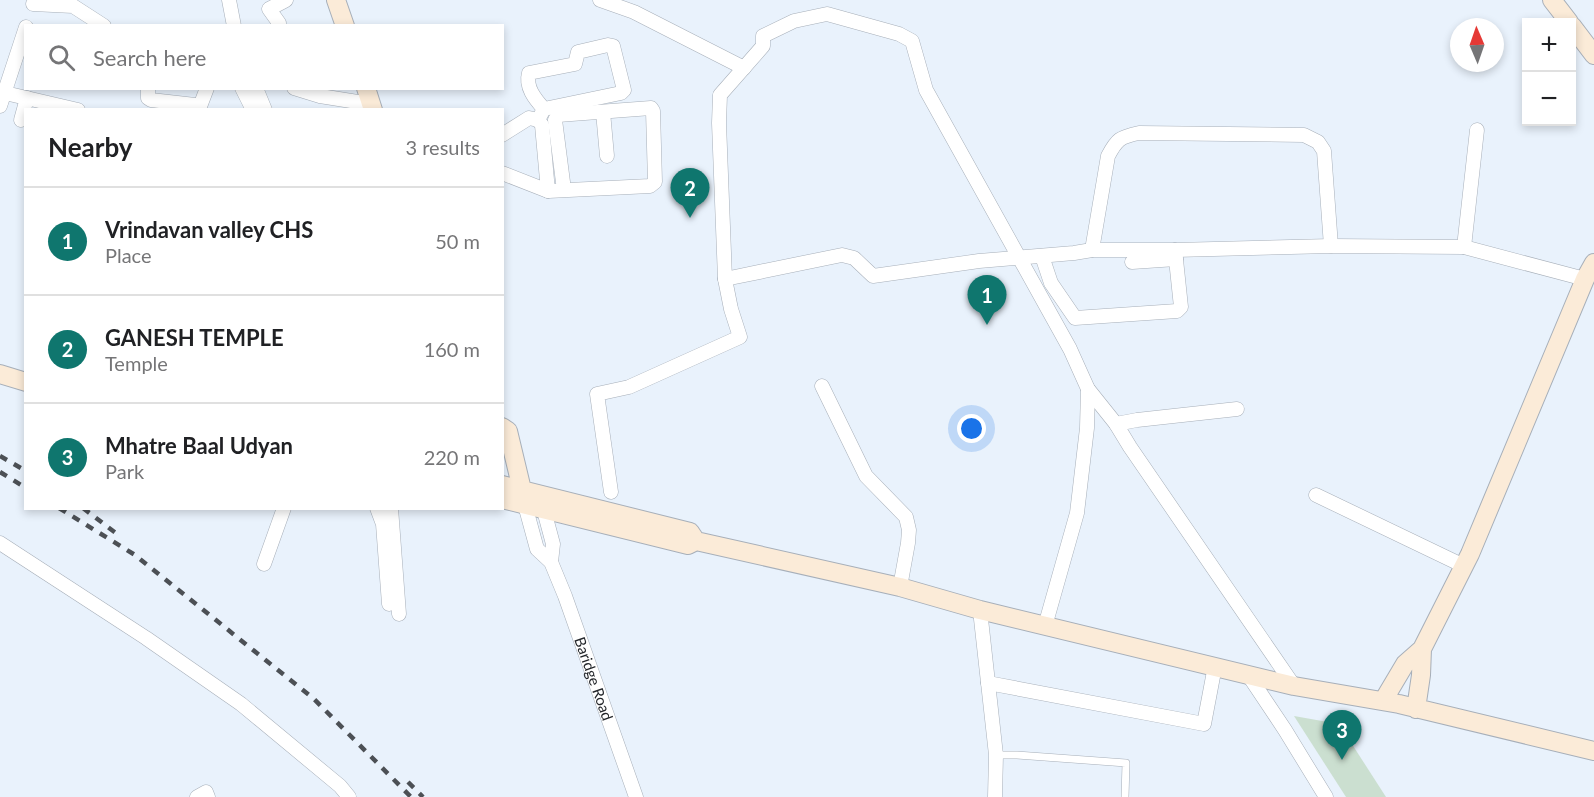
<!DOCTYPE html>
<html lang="en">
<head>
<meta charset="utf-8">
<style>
	body { margin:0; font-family:Lato,sans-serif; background:#f6f6f6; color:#202124 }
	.controls { position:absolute; right:18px; top:18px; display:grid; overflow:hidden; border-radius:0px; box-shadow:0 3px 9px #0003 }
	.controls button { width:54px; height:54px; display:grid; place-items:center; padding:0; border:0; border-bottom:2px solid #e0e0e0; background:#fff; color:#202124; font:30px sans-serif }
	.compass { position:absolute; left:1450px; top:18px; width:54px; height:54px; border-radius:50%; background:#fff; box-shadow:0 3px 9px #0003; rotate:358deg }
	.you { position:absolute; left:972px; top:429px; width:21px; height:21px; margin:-15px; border:4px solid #fff; border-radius:50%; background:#1a73e8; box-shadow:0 0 0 9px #1a73e833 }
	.badge { display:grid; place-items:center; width:39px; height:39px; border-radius:50%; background:#0f766e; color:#fff; font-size:20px; font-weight:700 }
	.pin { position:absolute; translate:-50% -50px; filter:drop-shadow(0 2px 3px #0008) }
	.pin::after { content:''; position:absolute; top:32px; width:21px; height:18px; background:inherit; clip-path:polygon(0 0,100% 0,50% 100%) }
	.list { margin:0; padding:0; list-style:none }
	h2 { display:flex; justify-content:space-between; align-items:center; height:78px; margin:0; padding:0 24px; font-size:26px }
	h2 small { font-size:20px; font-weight:400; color:#757577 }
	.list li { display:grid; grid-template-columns:39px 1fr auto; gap:18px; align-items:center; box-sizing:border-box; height:108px; padding:0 24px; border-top:2px solid #e0e0e0 }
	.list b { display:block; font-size:22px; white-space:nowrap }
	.list p { margin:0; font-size:20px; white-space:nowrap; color:#757577 }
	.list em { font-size:20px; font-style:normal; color:#757577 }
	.icon { flex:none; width:33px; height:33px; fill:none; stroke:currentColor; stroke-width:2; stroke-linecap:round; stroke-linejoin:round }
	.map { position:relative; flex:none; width:1594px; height:797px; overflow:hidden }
	.search { position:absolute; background:#fff; box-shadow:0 3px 9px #0003; left:24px; top:24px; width:480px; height:66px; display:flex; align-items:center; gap:15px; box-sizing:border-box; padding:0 21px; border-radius:0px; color:#757577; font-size:22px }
	.panel { position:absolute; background:#fff; box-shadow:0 3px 9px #0003; left:24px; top:108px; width:480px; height:402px; border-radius:0px }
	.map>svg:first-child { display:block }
	.green { fill:#cbdfd0 }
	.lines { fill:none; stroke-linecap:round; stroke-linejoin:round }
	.lane-casing { stroke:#a7afb9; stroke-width:8 }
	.street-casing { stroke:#a7afb9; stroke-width:15 }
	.secondary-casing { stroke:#a7afb9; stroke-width:20 }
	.lane { stroke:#fff; stroke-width:7 }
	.street { stroke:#fff; stroke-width:14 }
	.secondary { stroke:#fbebd8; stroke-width:18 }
	.rail { stroke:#4c5055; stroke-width:4.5; stroke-dasharray:8 8; stroke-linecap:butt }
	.labels { text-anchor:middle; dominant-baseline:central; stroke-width:4.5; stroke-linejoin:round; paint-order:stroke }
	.street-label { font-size:15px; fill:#23262a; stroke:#fff }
</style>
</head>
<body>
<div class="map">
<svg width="1594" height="797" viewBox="0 0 1594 797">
	<rect width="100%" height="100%" fill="#e9f2fc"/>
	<!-- green -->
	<path class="green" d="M1294 716 1339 724 1386 797H1346Z"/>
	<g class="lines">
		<defs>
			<path id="lane" d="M996 755H1017L1126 763 1125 797"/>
			<g id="street">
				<path d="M229 0 234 26"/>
				<path d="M600 0 634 12 744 68"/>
				<path d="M33 4 73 6 104 26"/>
				<path d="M278 26 279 23 269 9 286 0"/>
				<path d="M148 88V98L151 100 195 105 200 110"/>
				<path d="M242 88 253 110"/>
				<path d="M256 88 265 110"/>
				<path d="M294 88 320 96 370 104"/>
				<path d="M5 93 78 110"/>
				<path d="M0 106 26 27"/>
				<path d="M199 109 207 88"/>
				<path d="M603 112 607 156"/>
				<path d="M21 120 27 98"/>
				<path d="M538 120 544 109 621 93 624 90 613 46 608 45 578 52 575 64 529 73C525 87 535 99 544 109"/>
				<path d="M502 135 529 118 538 120 542 125 548 191 502 173"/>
				<path d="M548 191 650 186 655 182 653 111 651 108 558 115 555 120 564 190"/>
				<path d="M1464 247 1477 130"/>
				<path d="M1092 250 1108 156C1117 139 1120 137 1139 133L1304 135 1318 142 1324 151 1331 246"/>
				<path d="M1042 256 1051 283 1075 318 1177 311 1181 307 1175 250"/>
				<path d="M1132 262 1176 259"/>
				<path d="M725 279 842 255 854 258 873 276 979 261 1074 253 1092 250H1175L1331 246 1464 247 1585 279"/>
				<path d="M822 386 866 476 906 517 909 530 908 543 900 587"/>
				<path d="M1116 424 1137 420 1237 409"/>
				<path d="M611 492 597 394 629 387 740 337 731 309 725 279 719 123 720 95 763 46V36L794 21 827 14 899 34 912 41 926 90 1070 349 1088 389 1116 424 1130 447 1294 686"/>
				<path d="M1316 495 1464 566"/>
				<path d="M542 503 553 544 551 562"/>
				<path id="s1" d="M525 505 537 549 551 562 565 596 636 797"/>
				<path d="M377 508 383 524 389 604"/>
				<path d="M391 508 399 614"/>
				<path d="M0 543 146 638 241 704 340 786 349 797"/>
				<path d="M264 564 284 508"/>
				<path d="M980 610 996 755 995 797"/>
				<path d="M1045 626 1077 513 1087 428 1088 389"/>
				<path d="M1247 673 1285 730 1326 797"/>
				<path d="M988 683 1204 724 1215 666"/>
				<path d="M197 797 206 792 208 797"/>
			</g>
			<path id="secondary" d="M336 0 345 26
				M1552 0 1569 22
				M1572 26 1594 55
				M366 88 373 110
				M0 374 26 382
				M502 427 508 431 524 498
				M502 485 690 532 696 541
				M502 499 688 545 696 541 900 587 980 610 1294 686 1399 704 1594 751
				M1383 701 1405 664 1422 649 1470 554 1585 279 1594 263
				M1416 709 1421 675 1422 649"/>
		</defs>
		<!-- lane casing -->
		<use href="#lane" class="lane-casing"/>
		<!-- street casing -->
		<use href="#street" class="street-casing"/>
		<!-- secondary casing -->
		<use href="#secondary" class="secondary-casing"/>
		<!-- lane -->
		<use href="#lane" class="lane"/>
		<!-- street -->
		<use href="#street" class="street"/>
		<!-- secondary -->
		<use href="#secondary" class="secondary"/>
		<!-- rail -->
		<path class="rail" d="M0 456 26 471
			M0 472 26 488
			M59 508 135 555 314 699 411 797
			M83 508 117 534
			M408 782 423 797"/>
	</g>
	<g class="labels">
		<!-- street labels -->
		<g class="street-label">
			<text stroke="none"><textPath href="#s1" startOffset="189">Baridge Road</textPath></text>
		</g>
	</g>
</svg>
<div class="controls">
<button>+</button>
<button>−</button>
</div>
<svg class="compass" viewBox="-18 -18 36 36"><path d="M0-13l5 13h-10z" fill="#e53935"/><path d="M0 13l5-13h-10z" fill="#757577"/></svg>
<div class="you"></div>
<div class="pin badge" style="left:987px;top:325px">1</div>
<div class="pin badge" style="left:690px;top:218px">2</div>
<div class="pin badge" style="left:1342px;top:760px">3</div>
<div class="search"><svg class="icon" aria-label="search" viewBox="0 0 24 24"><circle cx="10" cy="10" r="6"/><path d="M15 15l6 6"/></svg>Search here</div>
<section class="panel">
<h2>Nearby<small>3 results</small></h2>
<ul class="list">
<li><span class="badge">1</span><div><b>Vrindavan valley CHS</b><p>Place</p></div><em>50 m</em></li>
<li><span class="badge">2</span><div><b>GANESH TEMPLE</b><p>Temple</p></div><em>160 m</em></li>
<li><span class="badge">3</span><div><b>Mhatre Baal Udyan</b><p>Park</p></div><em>220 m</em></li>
</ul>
</section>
</div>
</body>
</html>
